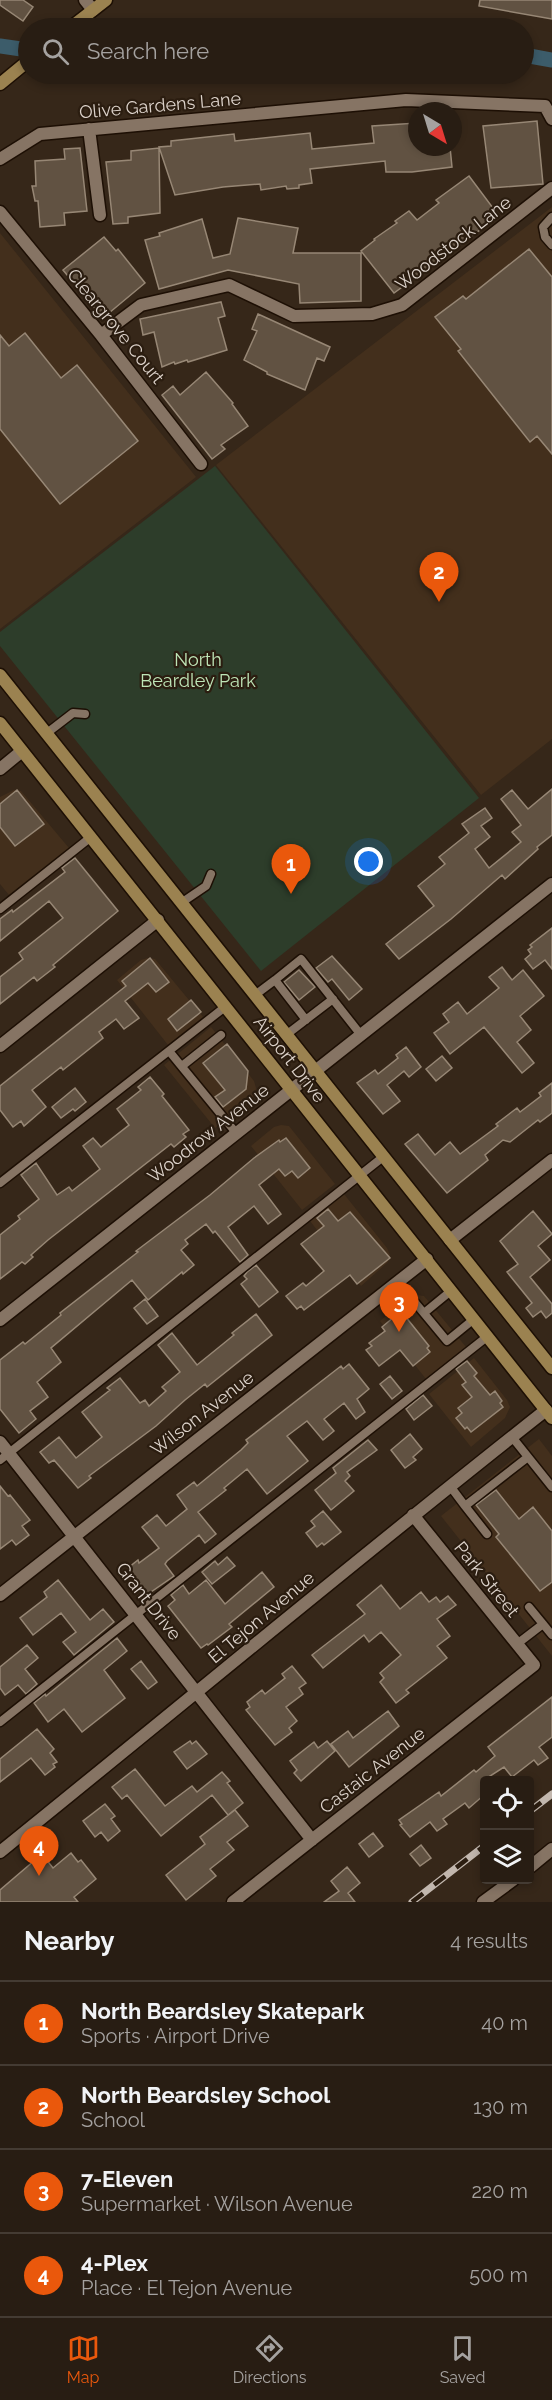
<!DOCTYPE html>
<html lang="en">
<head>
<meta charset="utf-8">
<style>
	body { margin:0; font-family:Raleway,sans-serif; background:#342a21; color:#f1f3f6 }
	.controls { position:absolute; right:18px; bottom:18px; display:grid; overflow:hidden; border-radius:6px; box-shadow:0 3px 9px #0003 }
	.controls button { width:54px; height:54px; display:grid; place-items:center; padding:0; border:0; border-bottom:2px solid #443b33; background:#281d13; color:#f1f3f6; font:30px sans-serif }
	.compass { position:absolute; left:408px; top:102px; width:54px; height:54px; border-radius:50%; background:#281d13; box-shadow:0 3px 9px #0003; rotate:142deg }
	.you { position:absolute; left:369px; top:862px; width:21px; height:21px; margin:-15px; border:4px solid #fff; border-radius:50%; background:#1a73e8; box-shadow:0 0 0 9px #1a73e833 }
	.badge { display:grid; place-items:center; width:39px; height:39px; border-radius:50%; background:#ea580c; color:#fff; font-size:20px; font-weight:700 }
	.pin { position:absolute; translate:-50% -50px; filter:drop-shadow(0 2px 3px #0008) }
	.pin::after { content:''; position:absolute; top:32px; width:21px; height:18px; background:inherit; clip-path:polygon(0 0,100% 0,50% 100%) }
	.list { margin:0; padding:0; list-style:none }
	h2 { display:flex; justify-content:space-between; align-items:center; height:78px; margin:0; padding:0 24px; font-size:26px }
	h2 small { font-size:20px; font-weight:400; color:#a5a2a0 }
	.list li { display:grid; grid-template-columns:39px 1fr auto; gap:18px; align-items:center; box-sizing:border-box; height:84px; padding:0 24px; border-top:2px solid #443b33 }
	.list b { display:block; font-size:22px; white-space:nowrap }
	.list p { margin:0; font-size:20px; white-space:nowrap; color:#a5a2a0 }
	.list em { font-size:20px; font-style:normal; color:#a5a2a0 }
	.icon { flex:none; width:33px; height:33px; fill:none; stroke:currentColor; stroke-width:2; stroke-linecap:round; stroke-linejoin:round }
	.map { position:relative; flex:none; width:552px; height:1902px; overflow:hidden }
	.search { position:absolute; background:#281d13; box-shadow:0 3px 9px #0003; left:18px; right:18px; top:18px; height:66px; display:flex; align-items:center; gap:15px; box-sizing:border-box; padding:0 21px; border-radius:33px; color:#a5a2a0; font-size:22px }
	.sheet { height:414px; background:#281d13 }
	nav { display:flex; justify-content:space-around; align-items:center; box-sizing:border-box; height:84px; border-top:2px solid #443b33; background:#281d13; font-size:16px; color:#a5a2a0 }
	nav a { display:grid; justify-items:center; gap:3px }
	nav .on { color:#ea580c }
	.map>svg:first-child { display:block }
	.built { fill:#432f1c }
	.green { fill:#2d3d2a }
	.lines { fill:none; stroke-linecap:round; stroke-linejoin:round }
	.canal { stroke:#3c5c6a; stroke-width:15 }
	.building { fill:#615242; stroke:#978775; stroke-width:1.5 }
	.service-casing { stroke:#1d0f04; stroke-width:11 }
	.minor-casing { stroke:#1d0f04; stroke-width:15 }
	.tertiary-casing { stroke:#1d0f04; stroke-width:15 }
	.secondary-casing { stroke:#1d0f04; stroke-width:15 }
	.service { stroke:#867464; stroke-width:8 }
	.minor { stroke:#867464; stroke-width:12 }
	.tertiary { stroke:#867464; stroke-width:12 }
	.secondary { stroke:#9b8250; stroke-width:12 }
	.rail-casing { stroke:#c2b7ae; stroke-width:7 }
	.rail { stroke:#2b1d10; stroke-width:4.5; stroke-dasharray:14; stroke-linecap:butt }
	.labels { text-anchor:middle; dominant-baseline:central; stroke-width:4.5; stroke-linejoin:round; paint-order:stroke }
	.street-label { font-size:18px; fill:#dcd2ca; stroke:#2b1d10 }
	.park-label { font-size:18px; fill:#bee5b7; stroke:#2b1d10 }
</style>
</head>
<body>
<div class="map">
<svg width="552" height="1902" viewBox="0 0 552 1902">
	<rect width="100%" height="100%" fill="#362719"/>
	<!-- built -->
	<path class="built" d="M552 207V739L481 795 216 465Z
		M0 233 196 477 0 629Z
		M14 790 21 791 69 848 9 895 0 884V797Z
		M148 958 155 959 203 1017 168 1045 117 980 141 960Z
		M211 1027 254 1081 256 1088 255 1095 215 1128 164 1065Z
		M281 1125 289 1126 335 1184 302 1210 251 1146 274 1127Z
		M344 1194 387 1248 390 1255 388 1262 361 1286 310 1221Z
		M416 1295 424 1296 466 1347 426 1379 380 1321 409 1297Z
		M474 1358 507 1400 510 1407 505 1418 471 1447 429 1394Z
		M539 1439 552 1456V1656L441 1516Z"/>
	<!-- green -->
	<path class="green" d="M215 466 479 798 261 971 0 646V632Z"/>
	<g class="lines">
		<!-- canal -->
		<path class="canal" d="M0 46 28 50
			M524 55 552 60"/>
	</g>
	<!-- building -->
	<path class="building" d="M0 0H23L33 7 23 21 0 5Z
		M480 0H552V19L479 6Z
		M537 121 543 184 491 188 483 126Z
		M417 123V147H450L452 167 412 172H386L385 161 310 169 312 183 299 185V188L287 189 286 186 261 190 260 184 223 187 175 195 159 147 171 146V141L234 134 235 141 310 133 312 149 374 143 372 126Z
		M80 148 87 211 64 213 65 225 40 227 38 201H35L32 186H36L35 161 65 159 64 149Z
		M159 148 160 213 128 217V223L113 224 106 162 131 160V151Z
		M469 176 499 216 394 293 361 251 375 240 374 239 397 223 395 221 409 211 417 220 439 203 436 200Z
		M238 218 298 228 293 253H361V301L300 303 299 284 228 270 159 289 145 240 160 236 159 233 202 219 213 258 230 254Z
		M104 237 116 251 118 249 145 283 103 318 63 270Z
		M529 249 552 277V454L537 436 530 442 458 351 461 349 435 317 463 296 466 299Z
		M221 302 225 316 218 318 227 350 188 362 187 360 175 364 174 362 162 367 154 332 143 335 140 319Z
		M258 314 330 347 324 361 317 358 305 390 267 374V372L244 360 257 331 252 329Z
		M25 333 61 378 77 365 138 441 60 504 0 429V335L9 346Z
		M206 372 233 403 232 404 248 426 221 445 225 449 212 459 162 395 173 386 180 395Z
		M552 789V835L537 847 538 849 505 879 502 875 451 919 399 959 386 944 434 906 418 886 445 864 439 857 469 833 462 824 485 808 492 818 481 826 490 837 475 849 489 868 521 842 512 832 521 825 501 799 512 790 528 809Z
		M17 790 44 824 15 846 0 827V804Z
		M75 858 118 911 53 965 55 967 37 981 34 977 0 1004V977L23 959 19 953 63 918 49 901 0 941V919L12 910 13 912 65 872 62 868Z
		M552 928V969L545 960 533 969 525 959 531 954 528 950 532 947 530 945Z
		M332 956 362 989 349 1000 332 979 328 982 316 968Z
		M150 958 169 982 156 992 148 983 125 1001 139 1018 124 1029 116 1019 99 1032 103 1038 63 1070 61 1067 32 1090 46 1107 24 1126 21 1121 13 1127 0 1110V1086L126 986 122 981Z
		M502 967 512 980 523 970 544 996 520 1016 531 1030 517 1042 534 1063 522 1073 484 1027 450 1054 434 1033 449 1022 443 1014 458 1002 467 1014 499 988 489 977Z
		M299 970 315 987 299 1000 284 982Z
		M191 1000 201 1012 177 1031 168 1019Z
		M227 1044 248 1071 246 1089 223 1107 215 1097 225 1090 203 1063Z
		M406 1047 421 1067 409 1077 404 1071 387 1085 400 1101 383 1114 357 1083 375 1070 378 1074 398 1058 396 1055Z
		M442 1056 452 1068 436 1081 426 1069Z
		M150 1077 164 1094 162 1096 189 1130 183 1134 186 1137 174 1147 171 1144 48 1240 31 1255 33 1257 25 1264 22 1262 0 1279V1235L20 1219 18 1216 39 1199 21 1175 36 1163 57 1195 69 1187 72 1191 100 1169 83 1146 93 1138 101 1147 129 1125 117 1109 141 1090 138 1087Z
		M552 1083V1113L540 1122 538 1120 510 1142 503 1140 485 1155 488 1160 447 1193 405 1144 418 1134 435 1155 450 1142 460 1154 498 1126 496 1124 517 1108 520 1112 541 1096 539 1093Z
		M75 1088 86 1102 75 1111 73 1109 61 1118 52 1107Z
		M286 1138 310 1168 298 1178 292 1171 285 1176 279 1169 259 1185 281 1214 268 1224 254 1206 228 1227 248 1255 240 1262 215 1231 213 1233 206 1224 185 1240 188 1244 181 1250 194 1265 183 1274 182 1272 148 1300 132 1280 51 1348 61 1362 37 1382 48 1397 30 1411 36 1419 19 1433 0 1409V1360L23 1342 25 1344 61 1315 60 1313 138 1252 136 1251 210 1195 254 1158 279 1140 280 1142Z
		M328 1209 338 1221 350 1212 390 1258 357 1284 350 1275 304 1310 301 1306 297 1309 286 1296 303 1283 306 1286 324 1271 301 1244 324 1226 317 1218Z
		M533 1211 552 1234 538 1246 550 1260 530 1277 552 1304V1313L546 1318 541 1311 533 1317 526 1308 532 1303 507 1272 518 1264 500 1241Z
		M256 1265 278 1292 259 1307 241 1284 247 1279 244 1276 247 1272Z
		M145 1299 158 1316 147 1324 134 1308Z
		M401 1311 429 1346 427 1348 430 1352 413 1366 400 1350 379 1366 366 1350 372 1346 369 1343 385 1331 382 1327Z
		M256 1314 272 1335 207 1387 205 1384 185 1400 156 1426 89 1476 91 1478 78 1488 54 1460 49 1463 40 1452 59 1437 76 1458 102 1437 82 1412 110 1390 107 1388 120 1378 140 1403 145 1400 149 1406 166 1391 162 1387 180 1372 158 1345 172 1333 197 1365 234 1335 232 1333Z
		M467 1361 477 1373 474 1376 490 1395 495 1391 502 1401 500 1403 503 1407 471 1432 467 1427 465 1429 456 1418 462 1413 458 1408 472 1397 462 1385 466 1382 456 1369Z
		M349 1364 369 1389 357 1399 365 1412 356 1419 344 1403 324 1419 334 1431 323 1440 307 1421 287 1436 308 1461 267 1494 247 1469 224 1488 226 1490 198 1512 216 1534 205 1543 199 1535 167 1561 165 1564 174 1576 148 1594 128 1568 138 1560 139 1563 159 1548 142 1527 157 1515 166 1526 187 1509 177 1495 194 1482 197 1486 241 1450 248 1443 246 1440 341 1366 343 1369Z
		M390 1376 402 1391 392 1399 380 1384Z
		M423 1395 432 1406 414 1420 406 1409Z
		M410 1434 422 1449 413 1457 416 1460 405 1468 391 1450Z
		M368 1440 377 1450 347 1472 350 1476 345 1481 354 1491 331 1510 315 1490 336 1473 333 1468Z
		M0 1486 8 1496 10 1495 30 1520 22 1526 29 1535 16 1545 12 1540 0 1549Z
		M496 1490 519 1519 533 1507 552 1531V1582L540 1591 496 1537 499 1534 476 1505Z
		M323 1511 341 1532 324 1545 322 1543 317 1547 306 1533 315 1526 311 1521Z
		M227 1557 235 1566 212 1584 202 1572 215 1561 218 1565Z
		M262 1572 274 1587 229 1624 232 1627 208 1645 207 1644 201 1648 168 1606 175 1600 171 1595 183 1585 189 1594 206 1580 225 1604Z
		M58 1580 90 1620 103 1609 114 1622 74 1655 63 1642 76 1632 61 1613 33 1635 20 1618 47 1597 44 1592Z
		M381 1585 400 1609 421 1592 429 1602 436 1597 440 1602 448 1596 456 1605 437 1619 450 1636 437 1646 447 1658 406 1690 409 1693 396 1703 380 1682 384 1678 380 1673 401 1655 381 1632 369 1642 364 1635 323 1668 312 1655 365 1614 357 1605Z
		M117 1638 127 1651 104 1670 125 1698 82 1732 64 1709 48 1722 34 1703 45 1694 46 1696Z
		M27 1645 38 1658 25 1669 37 1684 26 1694 18 1685 5 1695 0 1688V1667Z
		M141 1661 157 1682 148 1689 131 1669Z
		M292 1666 306 1683 299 1688 303 1694 286 1707 297 1721 289 1728 292 1732 275 1745 246 1710 250 1707 247 1702 262 1690 265 1694 285 1678 282 1674Z
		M552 1697V1737L539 1747 548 1758 538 1765 534 1760 512 1777 504 1767 484 1780V1795L469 1808 465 1803 443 1819 447 1824 437 1831 430 1822 410 1837 400 1825 402 1824 399 1820 439 1792 441 1796 474 1770 476 1772 495 1756 488 1747Z
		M388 1711 399 1726 349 1767 331 1744 348 1731 353 1738Z
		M37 1729 54 1749 50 1753 57 1762 53 1764 55 1767 45 1775 31 1758 0 1782V1759Z
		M190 1741 192 1744 196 1741 207 1754 187 1769 174 1752Z
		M327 1741 335 1751 301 1781 294 1773 297 1770 290 1761 314 1742 318 1748Z
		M135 1769 165 1806 192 1786 197 1792 222 1772 230 1781 227 1783 243 1803 228 1815 212 1795 161 1836 127 1795 122 1799 112 1787Z
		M105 1804 115 1816 111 1819 120 1831 108 1841 101 1832 95 1837 83 1821Z
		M235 1810 248 1826 227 1842 234 1850 210 1869 216 1876 186 1900 166 1875 205 1844 200 1837Z
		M373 1833 383 1846 369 1857 359 1844Z
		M421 1845 431 1858 420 1866 410 1854Z
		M71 1853 78 1862 81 1860 96 1879 74 1897 78 1902H0V1890L42 1854 53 1868Z
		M347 1867 360 1883 348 1893 355 1902H324L339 1891 331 1881Z"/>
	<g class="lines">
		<defs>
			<path id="service" d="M552 217 543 227 545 237 552 245
				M47 733 73 713 85 714
				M181 903 206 886 211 874
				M0 909 91 837
				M255 995 275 980
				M306 1020 275 980 301 959 361 1035
				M286 1035 333 999
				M169 1051 237 1134
				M182 1066 221 1035
				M0 1183 225 1007
				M398 1282 447 1341 474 1319
				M424 1313 452 1290
				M512 1437 552 1487
				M0 1460 383 1157
				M450 1486 465 1506
				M487 1534 465 1506 528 1457
				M529 1607 552 1635
				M517 1644 543 1624
				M0 1722 488 1336"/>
			<path id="minor" d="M85 0 93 10
				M89 129 100 215
				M0 159 40 134 406 100 545 106 552 119
				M0 212 101 335 201 464
				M101 335 141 305 229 285 294 316 372 314 402 305 552 188
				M0 769 22 751
				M0 1046 158 920
				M450 1240 552 1160
				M0 1320 552 884
				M0 1442 312 1840
				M0 1595 427 1259
				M0 1852C182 1705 362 1555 546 1410
				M233 1902 534 1665 413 1515"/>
			<path id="tertiary" d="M530 1867 552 1849
				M483 1902 513 1880"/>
			<path id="secondary" d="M70 28 106 0
				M0 84 28 61
				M0 675 552 1368
				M0 723 552 1418"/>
		</defs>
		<!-- service casing -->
		<use href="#service" class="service-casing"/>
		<!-- minor casing -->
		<use href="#minor" class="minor-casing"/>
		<!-- tertiary casing -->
		<use href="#tertiary" class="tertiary-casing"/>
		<!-- secondary casing -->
		<use href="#secondary" class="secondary-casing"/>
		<!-- service -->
		<use href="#service" class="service"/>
		<!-- minor -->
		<use href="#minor" class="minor"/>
		<!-- tertiary -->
		<use href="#tertiary" class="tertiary"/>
		<!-- secondary -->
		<use href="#secondary" class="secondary"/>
		<defs>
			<path id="rail" d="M530 1811 552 1794
				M412 1902 484 1846"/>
		</defs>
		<!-- rail casing -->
		<use href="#rail" class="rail-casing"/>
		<!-- rail -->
		<use href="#rail" class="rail"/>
	</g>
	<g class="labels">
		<!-- street labels -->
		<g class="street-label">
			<text transform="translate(160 105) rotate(-5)">Olive Gardens Lane</text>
			<text transform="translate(453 243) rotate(-38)">Woodstock Lane</text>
			<text transform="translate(116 326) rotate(51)">Cleargrove Court</text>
			<text transform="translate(290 1059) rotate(52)">Airport Drive</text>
			<text transform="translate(208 1133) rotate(-38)">Woodrow Avenue</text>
			<text transform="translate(202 1413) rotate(-38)">Wilson Avenue</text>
			<text transform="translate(487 1579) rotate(51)">Park Street</text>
			<text transform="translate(149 1601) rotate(52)">Grant Drive</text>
			<text transform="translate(261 1617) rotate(-40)">El Tejon Avenue</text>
			<text transform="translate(372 1770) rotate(-38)">Castaic Avenue</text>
		</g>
		<!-- park labels -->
		<g class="park-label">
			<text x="198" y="659">North<tspan x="198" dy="21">Beardley Park</tspan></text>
		</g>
	</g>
</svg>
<div class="controls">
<button><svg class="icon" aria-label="locate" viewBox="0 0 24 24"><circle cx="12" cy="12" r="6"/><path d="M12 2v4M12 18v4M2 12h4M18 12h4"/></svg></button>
<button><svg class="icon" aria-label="layers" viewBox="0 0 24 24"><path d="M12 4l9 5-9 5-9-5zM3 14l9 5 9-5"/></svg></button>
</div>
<svg class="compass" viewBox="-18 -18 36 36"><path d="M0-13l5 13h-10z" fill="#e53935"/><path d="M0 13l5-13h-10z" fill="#a5a2a0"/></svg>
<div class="you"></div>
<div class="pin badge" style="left:291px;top:894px">1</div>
<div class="pin badge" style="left:439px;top:602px">2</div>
<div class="pin badge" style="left:399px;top:1332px">3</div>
<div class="pin badge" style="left:39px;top:1876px">4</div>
<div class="search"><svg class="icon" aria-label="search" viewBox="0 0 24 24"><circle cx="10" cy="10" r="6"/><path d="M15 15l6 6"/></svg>Search here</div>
</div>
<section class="sheet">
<h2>Nearby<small>4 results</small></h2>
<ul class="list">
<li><span class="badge">1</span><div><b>North Beardsley Skatepark</b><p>Sports · Airport Drive</p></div><em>40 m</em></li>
<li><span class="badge">2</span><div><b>North Beardsley School</b><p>School</p></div><em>130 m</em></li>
<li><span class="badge">3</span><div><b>7-Eleven</b><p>Supermarket · Wilson Avenue</p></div><em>220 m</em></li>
<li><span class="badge">4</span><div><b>4-Plex</b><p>Place · El Tejon Avenue</p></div><em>500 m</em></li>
</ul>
</section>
<nav>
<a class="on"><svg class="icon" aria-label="map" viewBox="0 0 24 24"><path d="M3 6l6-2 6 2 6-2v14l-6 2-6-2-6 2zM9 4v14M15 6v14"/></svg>Map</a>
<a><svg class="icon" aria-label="directions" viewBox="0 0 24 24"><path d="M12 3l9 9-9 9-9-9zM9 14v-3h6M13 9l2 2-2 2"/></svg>Directions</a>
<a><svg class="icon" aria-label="saved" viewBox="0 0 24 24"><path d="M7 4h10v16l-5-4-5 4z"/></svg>Saved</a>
</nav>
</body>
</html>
